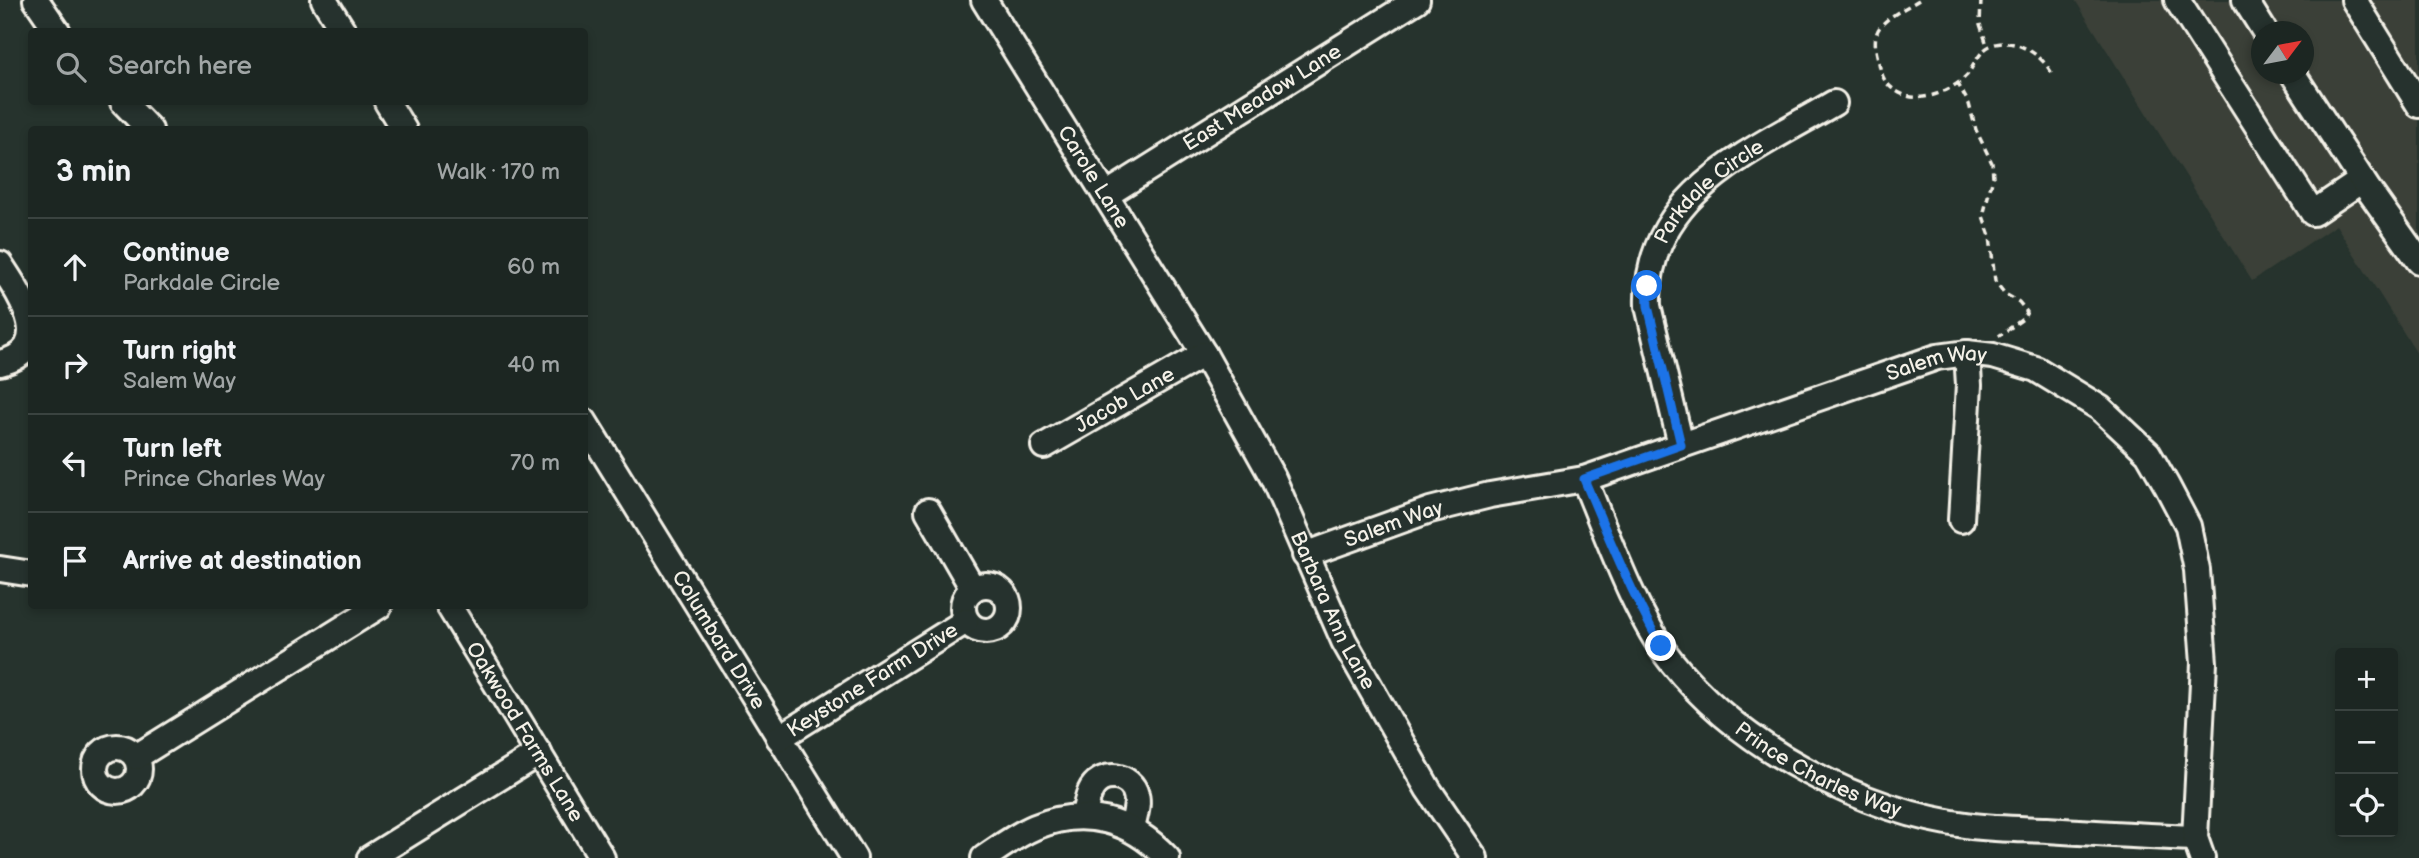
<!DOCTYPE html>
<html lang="en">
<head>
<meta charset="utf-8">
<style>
	body { margin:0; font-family:"Balsamiq Sans",sans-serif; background:#29322f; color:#f1f3f6 }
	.controls { position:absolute; right:21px; bottom:21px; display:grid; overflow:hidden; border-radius:7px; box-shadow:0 4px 10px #0003 }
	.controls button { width:63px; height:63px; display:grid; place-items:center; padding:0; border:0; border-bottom:2px solid #3a4340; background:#1c2622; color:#f1f3f6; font:35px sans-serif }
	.compass { position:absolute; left:2251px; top:21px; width:63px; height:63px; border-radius:50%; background:#1c2622; box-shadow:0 4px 10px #0003; rotate:58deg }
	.stop { position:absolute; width:21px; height:21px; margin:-16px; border:5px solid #1a73e8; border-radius:50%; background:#fff }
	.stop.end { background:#1a73e8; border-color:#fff; box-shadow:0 2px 7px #0008 }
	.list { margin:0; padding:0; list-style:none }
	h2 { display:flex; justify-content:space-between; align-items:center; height:91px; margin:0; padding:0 28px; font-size:30px }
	h2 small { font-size:23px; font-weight:400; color:#a0a5a5 }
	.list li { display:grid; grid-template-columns:46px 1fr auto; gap:21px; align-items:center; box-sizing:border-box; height:98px; padding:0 28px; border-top:2px solid #3a4340 }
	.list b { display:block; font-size:26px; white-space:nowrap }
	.list p { margin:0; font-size:23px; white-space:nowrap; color:#a0a5a5 }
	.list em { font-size:23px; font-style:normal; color:#a0a5a5 }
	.icon { flex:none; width:38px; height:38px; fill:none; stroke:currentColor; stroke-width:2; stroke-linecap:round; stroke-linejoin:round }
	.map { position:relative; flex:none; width:2419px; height:858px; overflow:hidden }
	.search { position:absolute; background:#1c2622; box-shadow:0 4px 10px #0003; left:28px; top:28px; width:560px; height:77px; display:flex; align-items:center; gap:18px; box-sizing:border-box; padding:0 24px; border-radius:7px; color:#a0a5a5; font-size:26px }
	.panel { position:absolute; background:#1c2622; box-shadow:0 4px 10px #0003; left:28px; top:126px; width:560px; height:483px; border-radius:7px }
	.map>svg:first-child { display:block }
	.built { fill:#3a4038; fill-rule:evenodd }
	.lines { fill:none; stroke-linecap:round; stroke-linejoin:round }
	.minor-casing { stroke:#f4f1e8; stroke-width:30 }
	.path { stroke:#f4f1e8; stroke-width:3.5; stroke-dasharray:7 5; stroke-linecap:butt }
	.minor { stroke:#26332d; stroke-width:24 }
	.route { stroke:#1a73e8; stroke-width:9 }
	.labels { text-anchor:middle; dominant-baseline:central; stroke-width:5; stroke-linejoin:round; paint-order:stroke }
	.street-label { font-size:21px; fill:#f4f1e8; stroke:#26332d }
</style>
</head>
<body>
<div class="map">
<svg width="2419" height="858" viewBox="0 0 2419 858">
	<rect width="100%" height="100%" fill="#26332d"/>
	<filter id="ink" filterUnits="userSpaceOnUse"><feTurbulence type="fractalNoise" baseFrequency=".0143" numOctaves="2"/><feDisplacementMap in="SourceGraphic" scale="14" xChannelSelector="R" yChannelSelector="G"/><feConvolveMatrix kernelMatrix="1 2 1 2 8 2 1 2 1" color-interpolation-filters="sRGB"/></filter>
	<g filter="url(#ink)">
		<!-- built -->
		<path class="built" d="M2075 0H2419V357L2336 225 2252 281ZM2262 32H2304V74H2262Z"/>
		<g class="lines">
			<defs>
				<g id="minor">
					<path d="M36 0 58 32"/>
					<path d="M324 0 344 32"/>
					<path id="s1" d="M984 0 1204 354 1273 478 1344 641 1428 789 1475 858"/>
					<path d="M2177 0 2313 213 2362 180"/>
					<path d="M2245 0 2265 32"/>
					<path d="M2354 0 2419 105"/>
					<path d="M2293 74 2368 189 2419 261"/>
					<path d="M123 102 150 130"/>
					<path d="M387 102 404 130"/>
					<path id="s2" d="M1106 195 1417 0"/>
					<path d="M0 264C19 293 59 349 0 363"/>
					<path id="s3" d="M584 421 854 858"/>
					<path id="s4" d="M1681 445 1648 306C1644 194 1753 151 1834 103"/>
					<path id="s5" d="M1044 446 1204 354"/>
					<path id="s6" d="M1584 479C1607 534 1635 615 1671 661 1740 748 1863 812 1972 826 1997 829 2022 829 2047 830 2096 833 2146 836 2195 838"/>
					<path d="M928 511 973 589"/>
					<path d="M1961 520 1969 385 1967 353"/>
					<path id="s7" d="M1305 555 1430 510 1490 495 1584 479 1937 357 1967 353 1993 356 2036 369 2100 408 2148 453 2167 486 2188 526 2197 570 2204 663 2195 838 2202 858"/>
					<path d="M0 569 32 574"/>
					<circle cx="986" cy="608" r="23"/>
					<path id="s8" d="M449 606 602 858"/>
					<path id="s9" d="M779 738 966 621"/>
					<circle cx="117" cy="769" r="22"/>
					<path d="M136 757 379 606"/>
					<path d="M1084 816C1086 807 1087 796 1092 788 1103 771 1131 774 1136 795 1139 805 1134 818 1132 829"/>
					<path d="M370 858 539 753"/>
					<path d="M984 858C1000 847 1016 835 1035 827 1084 806 1132 820 1167 858"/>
				</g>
			</defs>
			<!-- minor casing -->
			<use href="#minor" class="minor-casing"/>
			<!-- path -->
			<path class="path" d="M1919 0C1906 8 1890 15 1880 27 1872 37 1876 52 1879 63 1882 80 1888 88 1904 95 1924 103 1953 90 1967 75 1974 66 1979 51 1990 46 2013 35 2044 55 2053 76
				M1981 0 1980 24 1988 48
				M1957 82 1969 104 1976 130 1992 163 1993 177 1983 216 1990 236 1995 281 2005 294 2019 302 2027 312 2024 318 1999 336"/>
			<!-- minor -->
			<use href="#minor" class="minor"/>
		</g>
	</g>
	<g class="lines" filter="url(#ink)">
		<!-- route -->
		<path class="route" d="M1647 286 1648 306 1681 445 1584 479C1608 536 1631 592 1661 646"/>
	</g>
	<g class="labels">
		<!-- street labels -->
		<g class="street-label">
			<text stroke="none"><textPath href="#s2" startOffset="184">East Meadow Lane</textPath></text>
			<text stroke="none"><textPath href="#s1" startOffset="208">Carole Lane</textPath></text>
			<text stroke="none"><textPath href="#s4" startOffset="280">Parkdale Circle</textPath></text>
			<text stroke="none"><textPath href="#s7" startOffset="662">Salem Way</textPath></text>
			<text stroke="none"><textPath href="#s5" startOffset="93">Jacob Lane</textPath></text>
			<text stroke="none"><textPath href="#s7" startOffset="94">Salem Way</textPath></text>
			<text stroke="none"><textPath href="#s1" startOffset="704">Barbara Ann Lane</textPath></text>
			<text stroke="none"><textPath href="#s3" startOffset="257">Columbard Drive</textPath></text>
			<text stroke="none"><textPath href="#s9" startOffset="110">Keystone Farm Drive</textPath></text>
			<text stroke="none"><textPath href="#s8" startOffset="147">Oakwood Farms Lane</textPath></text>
			<text stroke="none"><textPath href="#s6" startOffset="388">Prince Charles Way</textPath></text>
		</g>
	</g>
</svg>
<div class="controls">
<button>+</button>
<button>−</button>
<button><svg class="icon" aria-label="locate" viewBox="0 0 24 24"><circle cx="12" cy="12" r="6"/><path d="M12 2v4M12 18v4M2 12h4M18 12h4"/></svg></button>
</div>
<svg class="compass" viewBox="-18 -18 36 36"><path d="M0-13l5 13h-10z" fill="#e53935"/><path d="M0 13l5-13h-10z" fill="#a0a5a5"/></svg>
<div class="stop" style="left:1647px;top:286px"></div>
<div class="stop end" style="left:1661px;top:646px"></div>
<div class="search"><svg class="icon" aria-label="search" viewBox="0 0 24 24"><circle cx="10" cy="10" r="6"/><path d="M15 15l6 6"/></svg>Search here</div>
<section class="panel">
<h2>3 min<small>Walk · 170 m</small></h2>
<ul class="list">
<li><svg class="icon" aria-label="ahead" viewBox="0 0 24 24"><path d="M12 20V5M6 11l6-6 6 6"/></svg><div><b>Continue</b><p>Parkdale Circle</p></div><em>60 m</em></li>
<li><svg class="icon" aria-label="right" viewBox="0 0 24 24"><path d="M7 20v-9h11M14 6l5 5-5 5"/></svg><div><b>Turn right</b><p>Salem Way</p></div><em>40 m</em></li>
<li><svg class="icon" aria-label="left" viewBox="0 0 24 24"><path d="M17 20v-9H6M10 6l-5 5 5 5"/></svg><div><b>Turn left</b><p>Prince Charles Way</p></div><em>70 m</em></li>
<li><svg class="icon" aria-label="arrive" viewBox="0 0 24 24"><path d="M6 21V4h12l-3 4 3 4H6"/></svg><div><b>Arrive at destination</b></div></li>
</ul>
</section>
</div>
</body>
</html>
